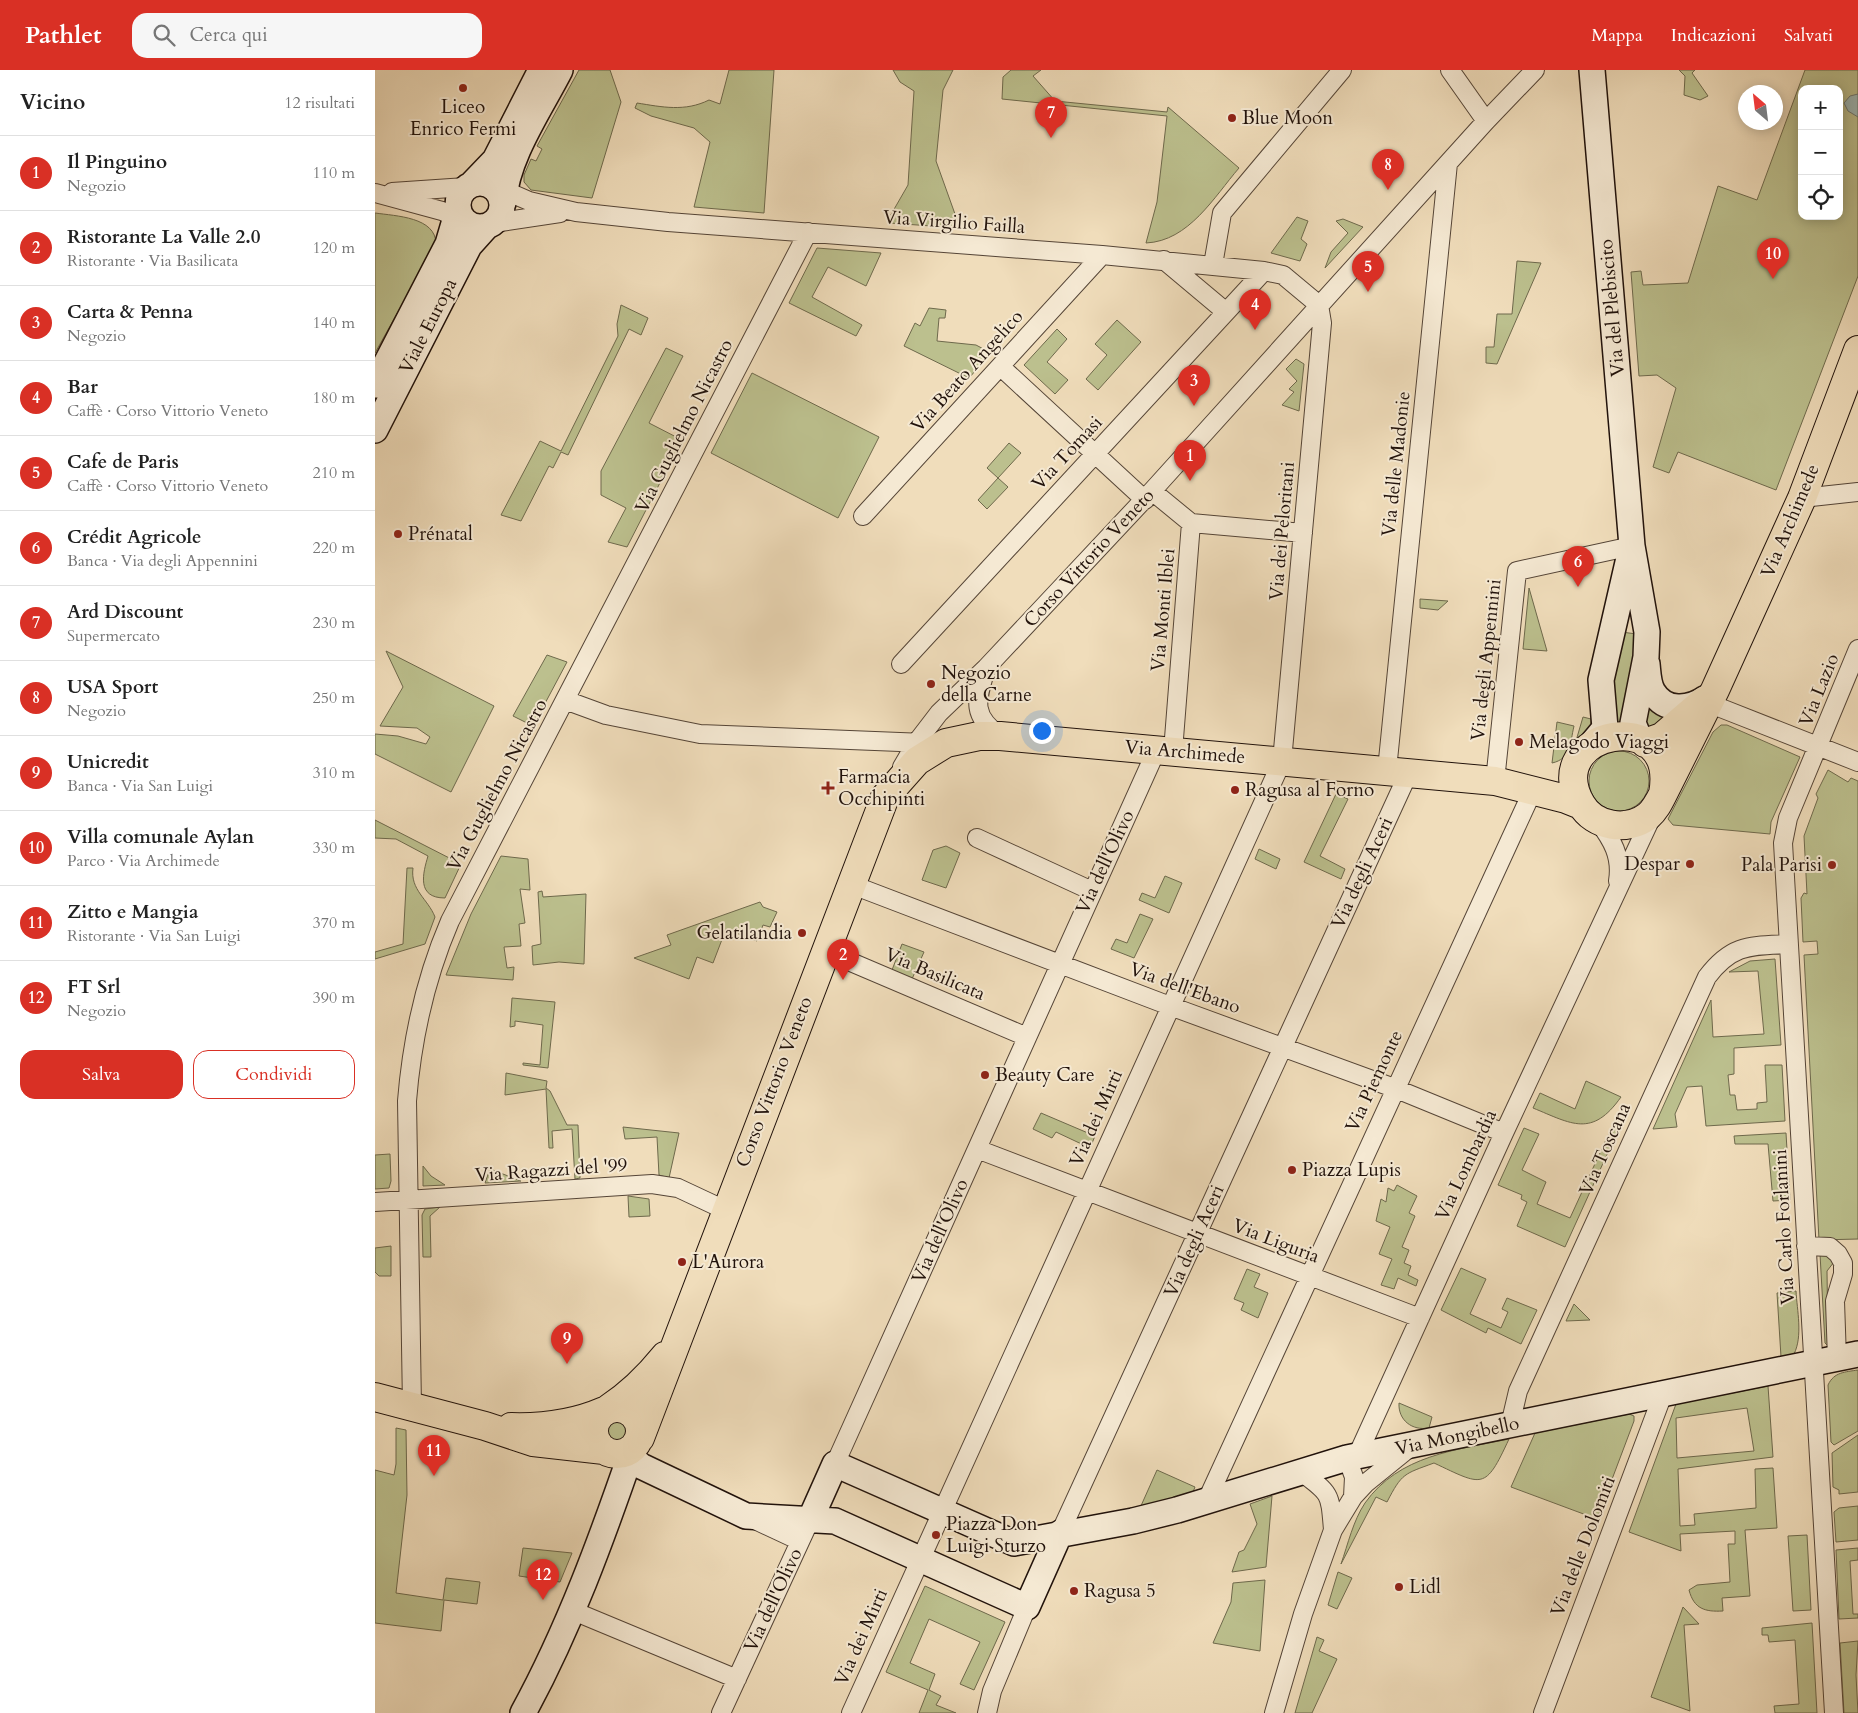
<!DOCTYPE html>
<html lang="it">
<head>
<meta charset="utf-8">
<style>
	body { margin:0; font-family:Cardo,serif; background:#f6f6f6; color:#222 }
	.controls { position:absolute; right:15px; top:15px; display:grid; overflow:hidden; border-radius:10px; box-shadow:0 2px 12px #0003 }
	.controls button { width:45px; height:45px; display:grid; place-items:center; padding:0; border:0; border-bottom:1px solid #e0e0e0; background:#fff; color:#222; font:25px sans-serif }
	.compass { position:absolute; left:1363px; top:15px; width:45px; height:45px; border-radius:50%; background:#fff; box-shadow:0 2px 12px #0003; rotate:332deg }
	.you { position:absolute; left:666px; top:660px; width:18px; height:18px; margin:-12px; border:4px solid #fff; border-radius:50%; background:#1a73e8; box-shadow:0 0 0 8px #1a73e833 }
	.badge { display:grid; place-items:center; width:32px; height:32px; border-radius:50%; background:#d93025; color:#fff; font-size:16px; font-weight:700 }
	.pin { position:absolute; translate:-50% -41px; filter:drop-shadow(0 1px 2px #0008) }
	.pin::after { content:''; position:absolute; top:26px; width:18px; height:15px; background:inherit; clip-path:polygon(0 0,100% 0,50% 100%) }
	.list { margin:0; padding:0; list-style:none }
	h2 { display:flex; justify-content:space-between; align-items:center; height:65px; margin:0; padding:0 20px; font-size:21px }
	h2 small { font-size:16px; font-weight:400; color:#767676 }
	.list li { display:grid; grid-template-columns:32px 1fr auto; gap:15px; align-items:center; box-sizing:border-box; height:75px; padding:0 20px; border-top:1px solid #e0e0e0 }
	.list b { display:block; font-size:19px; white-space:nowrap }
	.list p { margin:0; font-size:16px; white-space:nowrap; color:#767676 }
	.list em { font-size:16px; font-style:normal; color:#767676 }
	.actions { display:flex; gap:10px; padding:15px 20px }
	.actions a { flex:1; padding:11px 0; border:1px solid #d93025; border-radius:15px; text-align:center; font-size:18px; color:#d93025 }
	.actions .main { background:#d93025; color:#fff }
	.icon { flex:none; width:28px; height:28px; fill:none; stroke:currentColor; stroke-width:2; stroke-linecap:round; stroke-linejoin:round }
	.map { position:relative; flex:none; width:1483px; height:1643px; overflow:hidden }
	header { display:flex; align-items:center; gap:30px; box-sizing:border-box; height:70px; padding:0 25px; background:#d93025; color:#fff }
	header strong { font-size:24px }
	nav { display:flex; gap:28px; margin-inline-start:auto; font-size:18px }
	.search { width:350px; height:45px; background:#f6f6f6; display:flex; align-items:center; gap:12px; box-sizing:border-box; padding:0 18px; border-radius:15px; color:#767676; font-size:19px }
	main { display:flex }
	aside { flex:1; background:#fff }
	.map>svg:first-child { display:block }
	.green { fill:#bcc08e; stroke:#6e694c; fill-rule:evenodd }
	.water { fill:#9dbab9; stroke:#6b7773 }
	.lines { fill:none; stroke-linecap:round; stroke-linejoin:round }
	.street-casing { stroke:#554537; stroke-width:20 }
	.secondary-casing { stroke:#21120b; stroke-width:28 }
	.primary-casing { stroke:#21120b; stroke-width:30 }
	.street { stroke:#f5e9d3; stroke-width:18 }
	.secondary { stroke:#f5e9d3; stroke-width:25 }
	.primary { stroke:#f0ddbb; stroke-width:28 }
	.poi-dot { fill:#8f2418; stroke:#f5e9d3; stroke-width:2 }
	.labels { text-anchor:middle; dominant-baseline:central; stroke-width:4; stroke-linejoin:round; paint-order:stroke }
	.poi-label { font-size:19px; fill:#21120b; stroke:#f5e9d3; text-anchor:start }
	.street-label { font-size:19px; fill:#21120b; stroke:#f5e9d3 }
</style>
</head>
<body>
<header>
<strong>Pathlet</strong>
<div class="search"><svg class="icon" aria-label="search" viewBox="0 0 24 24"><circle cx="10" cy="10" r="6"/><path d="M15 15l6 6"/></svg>Cerca qui</div>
<nav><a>Mappa</a><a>Indicazioni</a><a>Salvati</a></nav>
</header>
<main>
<aside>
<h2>Vicino<small>12 risultati</small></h2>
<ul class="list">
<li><span class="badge">1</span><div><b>Il Pinguino</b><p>Negozio</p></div><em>110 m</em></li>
<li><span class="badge">2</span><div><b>Ristorante La Valle 2.0</b><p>Ristorante · Via Basilicata</p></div><em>120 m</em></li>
<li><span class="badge">3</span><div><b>Carta &amp; Penna</b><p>Negozio</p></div><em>140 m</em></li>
<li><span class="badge">4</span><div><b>Bar</b><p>Caffè · Corso Vittorio Veneto</p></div><em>180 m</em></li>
<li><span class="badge">5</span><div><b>Cafe de Paris</b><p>Caffè · Corso Vittorio Veneto</p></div><em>210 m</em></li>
<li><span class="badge">6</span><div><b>Crédit Agricole</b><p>Banca · Via degli Appennini</p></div><em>220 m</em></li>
<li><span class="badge">7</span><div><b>Ard Discount</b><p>Supermercato</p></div><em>230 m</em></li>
<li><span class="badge">8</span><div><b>USA Sport</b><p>Negozio</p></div><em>250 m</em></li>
<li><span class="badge">9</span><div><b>Unicredit</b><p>Banca · Via San Luigi</p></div><em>310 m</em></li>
<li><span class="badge">10</span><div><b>Villa comunale Aylan</b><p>Parco · Via Archimede</p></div><em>330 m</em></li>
<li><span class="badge">11</span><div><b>Zitto e Mangia</b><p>Ristorante · Via San Luigi</p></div><em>370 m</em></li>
<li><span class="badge">12</span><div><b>FT Srl</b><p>Negozio</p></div><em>390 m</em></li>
</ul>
<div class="actions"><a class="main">Salva</a><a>Condividi</a></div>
</aside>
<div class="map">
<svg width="1483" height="1643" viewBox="0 0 1483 1643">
	<rect width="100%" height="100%" fill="#f0ddbb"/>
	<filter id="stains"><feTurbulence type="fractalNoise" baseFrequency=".004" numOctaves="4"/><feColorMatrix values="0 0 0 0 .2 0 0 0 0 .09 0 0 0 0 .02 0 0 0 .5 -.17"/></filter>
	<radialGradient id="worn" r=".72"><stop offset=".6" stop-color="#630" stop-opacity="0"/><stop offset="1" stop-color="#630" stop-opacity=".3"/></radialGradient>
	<!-- green -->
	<path class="green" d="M204 0H235L246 32 217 128 156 120 149 112V105L156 89 161 91 167 79 162 76Z
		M354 0H399L389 143 319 137 335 72 319 58 276 46 260 38 262 33C287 37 310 42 334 30L345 34Z
		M518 0H578L568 20 561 91 585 158 514 153V148L533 115 539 21 525 12Z
		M636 0H666L658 6 680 31 792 42 793 37 864 98C839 127 814 171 771 173L782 132 792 46 627 29 628 7Z
		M1304 0H1320L1317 3 1333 26 1325 30 1309 25 1310 6Z
		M1430 0H1483V206L1401 420 1303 382 1294 403 1278 397 1301 318 1282 305 1264 306 1256 202 1266 201 1268 215 1313 213 1343 116 1382 130ZM1427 19H1464V146H1427Z
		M0 143C21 146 61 147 61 174L0 283Z
		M922 147 933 151 926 169 932 174 925 191 896 183Z
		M968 149 988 157 950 198 956 182 973 163 961 151Z
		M442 178 506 183 491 216 453 197 437 227 487 255 481 266 414 233Z
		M1142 191 1166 193 1122 294 1111 293V277H1119L1122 244H1137Z
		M246 235 273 248 266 265 254 259 193 385 186 382 178 398 174 396 146 451 126 445 165 371 186 381 243 266 242 254Z
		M554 238 571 240 570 248H564L562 271 601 275 616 283 594 308 529 276 540 253 545 256Z
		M742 250 766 272 723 320 711 309 732 285 720 274Z
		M682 259 692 269 672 292 693 310 680 324 649 295Z
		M291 278 308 286 274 353 307 370 252 477 233 472 251 438 226 425V401Z
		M921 289 929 294 924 341 907 335 919 322 914 319 922 311 911 299Z
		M377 303 504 367 463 448 336 383Z
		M634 373 646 383 623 408 633 417 612 439 603 430 623 408 612 398Z
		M1154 518 1172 581 1148 579Z
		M1045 529 1073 531 1063 540 1045 538Z
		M1246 562 1262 564 1247 653 1239 652 1233 618Z
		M11 581 119 636 76 722 0 684V664L23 666 51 674 55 667 42 658 5 656 28 617Z
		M172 585 192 592 158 656 138 646Z
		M1277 636 1297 644 1289 653 1267 659 1272 638Z
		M1208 647 1216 649 1215 663 1198 681Z
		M1182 652 1199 656C1195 673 1196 689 1177 693Z
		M1346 655H1352L1425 687 1396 752 1395 764 1298 755 1293 749 1338 662Z
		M1214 711a30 30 0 1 1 60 0a30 30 0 1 1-60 0Z
		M1453 700 1473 712 1476 708 1483 711V1169L1444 1170 1429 885 1443 884 1442 871 1428 872 1426 828 1429 823 1432 824 1429 766 1443 728 1441 724Z
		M961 724 973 729 945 786 970 799 966 809 929 792Z
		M0 750 86 794 70 828C41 828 48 803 53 786L21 769 0 768Z
		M571 776 585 783 571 818 547 810 558 780Z
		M884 779 905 789 901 799 880 789Z
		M126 786 153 789 155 820 145 819 150 853 144 854 146 876 129 877 132 898 139 897 138 910 71 905 96 844Z
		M32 798H38C35 820 53 829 60 847L50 874 0 889V882L28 874Z
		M790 806 807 813 794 843 764 830 767 823 780 828Z
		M167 821 168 827 211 824 209 894 184 892 158 895 157 876 166 874 163 822Z
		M385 832 388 837 402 842 395 857 388 855 382 871 351 859 338 893 322 887 314 909 259 888 296 875 292 865Z
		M765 844 778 849 759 888 736 879 741 869 752 873Z
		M527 874 549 882 537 909 517 900Z
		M1400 889 1406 975 1359 978V1004L1353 1005 1355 1025H1360L1362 1040 1382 1039V1033L1392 1032 1390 995H1407L1410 1051 1331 1056 1327 1016 1312 1017 1300 1044 1302 1057 1278 1059 1336 930 1338 967 1389 964 1383 901 1354 902 1375 891Z
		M137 928 180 932 173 998 148 995V993L165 995 168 955 140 951V956L135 957Z
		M131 1003 172 1011 171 1018 175 1021 192 1055H203L205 1108 200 1109 197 1059 177 1061 178 1078H174L171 1019 130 1025Z
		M1211 1011 1246 1027C1217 1068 1197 1054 1158 1038L1165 1023 1200 1039Z
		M666 1043 720 1066 715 1078 681 1062 677 1068 658 1059Z
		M1249 1047 1190 1177 1142 1156 1152 1132 1146 1129 1147 1125 1123 1115 1149 1058 1164 1064 1147 1100 1171 1112 1162 1134 1195 1148 1236 1059Z
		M248 1057 304 1063 294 1108 284 1105 282 1067 250 1069Z
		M1411 1063 1415 1130 1398 1131 1393 1074H1360L1359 1066Z
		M15 1084 16 1111 14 1118 0 1119V1085Z
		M48 1096 56 1106 70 1115 48 1116Z
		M115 1099 146 1111 110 1113Z
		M1022 1115 1042 1126 1034 1143 1040 1146 1027 1177 1034 1180 1029 1193 1036 1196 1033 1205 1043 1210 1041 1216 1023 1208 1019 1219 1006 1215 1017 1189 1004 1184 1015 1157 1001 1151 1006 1129 1011 1132 1013 1118 1019 1121Z
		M253 1126 274 1129 275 1146 254 1147Z
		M65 1137 55 1146 56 1187H48L47 1145 50 1139Z
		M16 1176V1206H4L0 1202V1178Z
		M1445 1184 1454 1185 1459 1192 1452 1201 1453 1276 1450 1273Z
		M1086 1198 1111 1209 1095 1244 1126 1258 1133 1242 1127 1239 1132 1228 1162 1240 1146 1274 1113 1258 1111 1263 1066 1240Z
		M872 1199 885 1204 879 1217 893 1223 883 1248 866 1240 869 1233 859 1229Z
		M1421 1221C1422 1240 1428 1266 1419 1284L1406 1287 1402 1223Z
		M1199 1234 1215 1250 1191 1251Z
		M1483 1300V1361L1459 1375 1456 1372 1453 1315C1459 1302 1470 1302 1483 1300Z
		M1393 1316 1398 1387 1303 1399 1305 1456 1320 1455 1319 1444 1381 1438 1380 1399 1398 1398 1402 1458 1370 1460 1375 1526 1347 1528 1348 1541C1330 1542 1319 1539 1314 1520L1322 1515 1355 1512 1353 1474H1360V1461L1305 1464 1306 1481 1254 1462 1301 1334ZM1372 1338 1379 1381 1302 1388 1301 1348Z
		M1024 1333 1057 1347 1054 1358C1037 1361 1023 1350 1024 1333Z
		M1254 1344 1259 1346V1351L1222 1449 1136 1417 1160 1363Z
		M230 1361a12 12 0 1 1 24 0a12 12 0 1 1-24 0Z
		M21 1358 31 1360 32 1425 21 1523 68 1530 71 1508 105 1512 102 1534 69 1530 66 1561 0 1553V1400L19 1405 21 1394Z
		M1483 1365V1422L1464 1424V1420L1458 1417 1457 1383Z
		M1134 1369C1110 1421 1108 1416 1059 1393 1029 1404 1027 1403 1012 1432L1001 1427 966 1494C973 1474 978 1451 990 1433 1024 1385 1081 1380 1134 1369Z
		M782 1400 820 1417 818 1422 765 1438Z
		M897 1426 891 1497 857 1502 864 1482 869 1480 882 1454 875 1434Z
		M1483 1436V1470L1461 1472 1459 1442 1464 1438Z
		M1432 1465 1436 1540 1418 1541 1413 1466Z
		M148 1478 197 1483 185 1512 144 1506Z
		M1483 1478V1490L1475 1491 1478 1544H1483V1548L1464 1549 1461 1480Z
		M963 1502 977 1508 962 1539 953 1535Z
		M890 1510 885 1581 838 1573 856 1532 858 1513Z
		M550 1516 630 1552 599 1620 585 1614 605 1572 554 1549 535 1593 560 1604 554 1620 566 1626 561 1635 581 1643H544L553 1620 511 1602Z
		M1308 1537 1324 1554 1309 1555 1315 1641 1276 1627Z
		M1437 1553 1442 1643H1400L1399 1636 1424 1634 1420 1570 1394 1572 1393 1565H1387V1558Z
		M942 1567 949 1570 944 1581 962 1589 937 1643H920Z
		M1483 1571 1481 1605 1483 1643H1469L1465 1573Z"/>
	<!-- water -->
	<path class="water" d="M1483 24V47L1473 41 1469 33 1475 26Z"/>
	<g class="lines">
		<defs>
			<path id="street" d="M1075 0 1111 51
				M117 115 154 131 201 142 293 152 727 185 889 201 908 205 944 235 947 253 907 691 476 1643
				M17 122 91 117
				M0 123 67 141 90 152
				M119 153 185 143
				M789 190 851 242
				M838 195 847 143 967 0
				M626 297 770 430
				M777 421 816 453 798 681
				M1427 428 1483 422
				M488 446 727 185
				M816 453 928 463
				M526 594 889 201
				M611 599C602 629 595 645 625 666
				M190 630 231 645 325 664 550 673
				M1333 633 1483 692
				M527 697 541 673 564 643 611 598 777 421 1111 51 1160 0
				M1012 700 1073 93
				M1120 711 1142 501 1257 476
				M1223 751C1237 770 1247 786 1243 811
				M602 768 717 821
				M475 814 795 936 1019 1018 1129 1063
				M450 881 652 967
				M602 1079 1045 1248
				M0 1132 277 1114 303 1118 350 1140
				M1431 1176 1455 1177 1463 1184 1468 1193V1204L1460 1231 1462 1289
				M37 1336 32 1031C37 969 50 909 75 851L433 162
				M1135 1355 1143 1321 1332 907C1357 874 1375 876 1413 874
				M982 1386 1129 1063 1278 744
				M972 1388 979 1407 978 1427
				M460 1394 782 679
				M926 1402C956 1424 955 1423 958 1460
				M832 1430 1158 720
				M380 1450 425 1471
				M685 1463 1034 702
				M196 1540 362 1609
				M346 1643 435 1450
				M612 1643 617 1621 652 1537
				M899 1643 928 1544 958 1460 978 1427 991 1413 1033 1379
				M1168 1643 1288 1324
				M1459 1643 1408 773 1413 748 1483 579"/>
			<path id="secondary" d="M1217 0 1257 476 1272 562 1271 587 1258 653 1265 670
				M83 135a22 22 0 1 1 44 0a22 22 0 1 1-44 0Z
				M97 114 120 90 166 0
				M128 133C132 86 164 41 185 0
				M0 315 73 174 83 140
				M0 360 94 176 112 156
				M1272 594C1273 603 1273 614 1278 622 1290 642 1314 640 1331 628
				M1215 676 1230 658 1226 610 1254 488
				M255 1386 266 1396 371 1446 460 1451 652 1537 685 1463
				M435 1450 460 1394 639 1473 758 1451 802 1440 972 1388 1483 1284
				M148 1643C194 1559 227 1468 258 1378"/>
			<path id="primary" d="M1270 673 1287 667 1329 631
				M1288 724C1305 632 1164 661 1206 734 1219 757 1252 762 1273 746 1280 740 1284 732 1288 724L1340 620 1427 428 1483 280
				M0 1327 110 1356 158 1372 229 1380
				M219 1361a23 23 0 1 1 46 0a23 23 0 1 1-46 0Z
				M233 1339C256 1324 273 1307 290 1286
				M136 1357C169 1358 199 1354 229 1341
				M265 1368 510 727 542 691 571 673 604 666H625L1120 711 1191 729 1206 735"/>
		</defs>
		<!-- street casing -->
		<use href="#street" class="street-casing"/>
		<!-- secondary casing -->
		<use href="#secondary" class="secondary-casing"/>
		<!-- primary casing -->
		<use href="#primary" class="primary-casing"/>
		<!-- street -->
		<use href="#street" class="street"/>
		<!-- secondary -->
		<use href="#secondary" class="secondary"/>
		<!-- primary -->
		<use href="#primary" class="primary"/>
	</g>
	<!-- markers -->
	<g class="poi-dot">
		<circle cx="88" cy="18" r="5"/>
		<circle cx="857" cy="48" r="5"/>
		<circle cx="23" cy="464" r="5"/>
		<circle cx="556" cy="614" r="5"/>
		<circle cx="1144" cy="672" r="5"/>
		<path d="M450.5 710.5h5v5h5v5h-5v5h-5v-5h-5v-5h5z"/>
		<circle cx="860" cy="720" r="5"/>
		<circle cx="1315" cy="794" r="5"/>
		<circle cx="1457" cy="795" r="5"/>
		<circle cx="427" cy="863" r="5"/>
		<circle cx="610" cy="1005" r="5"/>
		<circle cx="917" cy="1100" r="5"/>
		<circle cx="307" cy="1192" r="5"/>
		<circle cx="561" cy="1465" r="5"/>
		<circle cx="1024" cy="1517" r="5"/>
		<circle cx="699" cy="1521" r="5"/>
	</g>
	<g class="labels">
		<!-- poi labels -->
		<g class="poi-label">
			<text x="88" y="37" text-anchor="middle">Liceo<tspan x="88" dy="22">Enrico Fermi</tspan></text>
			<text x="867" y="48">Blue Moon</text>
			<text x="33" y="464">Prénatal</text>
			<text x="566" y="603">Negozio<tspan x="566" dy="22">della Carne</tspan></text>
			<text x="1154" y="672">Melagodo Viaggi</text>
			<text x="463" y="707">Farmacia<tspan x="463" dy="22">Occhipinti</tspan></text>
			<text x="870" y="720">Ragusa al Forno</text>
			<text x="1305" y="794" text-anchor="end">Despar</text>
			<text x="1447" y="795" text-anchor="end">Pala Parisi</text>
			<text x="417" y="863" text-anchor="end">Gelatilandia</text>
			<text x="620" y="1005">Beauty Care</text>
			<text x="927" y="1100">Piazza Lupis</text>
			<text x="317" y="1192">L'Aurora</text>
			<text x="571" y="1454">Piazza Don<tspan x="571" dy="22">Luigi Sturzo</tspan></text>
			<text x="1034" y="1517">Lidl</text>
			<text x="709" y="1521">Ragusa 5</text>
		</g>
		<!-- street labels -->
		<g class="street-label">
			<text transform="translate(579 152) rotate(4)">Via Virgilio Failla</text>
			<text transform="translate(1237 238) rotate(-95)">Via del Plebiscito</text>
			<text transform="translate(53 256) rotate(-63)">Viale Europa</text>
			<text transform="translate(592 301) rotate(-48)">Via Beato Angelico</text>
			<text transform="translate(309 356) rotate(-63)">Via Guglielmo Nicastro</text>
			<text transform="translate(692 383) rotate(-47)">Via Tomasi</text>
			<text transform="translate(1021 394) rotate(-84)">Via delle Madonie</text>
			<text transform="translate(1415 451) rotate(-67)">Via Archimede</text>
			<text transform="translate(907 461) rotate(-85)">Via dei Peloritani</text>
			<text transform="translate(714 488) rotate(-47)">Corso Vittorio Veneto</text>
			<text transform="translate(788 540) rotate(-85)">Via Monti Iblei</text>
			<text transform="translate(1111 590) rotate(-84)">Via degli Appennini</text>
			<text transform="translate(1444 620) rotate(-68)">Via Lazio</text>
			<text transform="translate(810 682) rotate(5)">Via Archimede</text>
			<text transform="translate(122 715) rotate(-62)">Via Guglielmo Nicastro</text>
			<text transform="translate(730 792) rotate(-65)">Via dell'Olivo</text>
			<text transform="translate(987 803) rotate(-65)">Via degli Aceri</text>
			<text transform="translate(560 904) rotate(23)">Via Basilicata</text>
			<text transform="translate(810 918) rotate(20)">Via dell'Ebano</text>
			<text transform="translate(999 1011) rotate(-65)">Via Piemonte</text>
			<text transform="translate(399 1012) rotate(-69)">Corso Vittorio Veneto</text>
			<text transform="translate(721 1048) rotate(-66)">Via dei Mirti</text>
			<text transform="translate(1230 1079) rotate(-66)">Via Toscana</text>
			<text transform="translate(1091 1095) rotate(-65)">Via Lombardia</text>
			<text transform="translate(176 1100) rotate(-4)">Via Ragazzi del '99</text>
			<text transform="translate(1409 1157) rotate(-93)">Via Carlo Forlanini</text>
			<text transform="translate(565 1161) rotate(-66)">Via dell'Olivo</text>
			<text transform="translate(819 1171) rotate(-66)">Via degli Aceri</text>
			<text transform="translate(901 1171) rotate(21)">Via Liguria</text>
			<text transform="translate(1082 1366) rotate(-12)">Via Mongibello</text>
			<text transform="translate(1208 1476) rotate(-69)">Via delle Dolomiti</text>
			<text transform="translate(398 1530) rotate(-65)">Via dell'Olivo</text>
			<text transform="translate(486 1567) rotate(-66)">Via dei Mirti</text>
		</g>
	</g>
	<rect width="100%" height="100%" filter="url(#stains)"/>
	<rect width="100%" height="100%" fill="url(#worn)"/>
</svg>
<div class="controls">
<button>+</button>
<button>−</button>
<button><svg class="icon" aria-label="locate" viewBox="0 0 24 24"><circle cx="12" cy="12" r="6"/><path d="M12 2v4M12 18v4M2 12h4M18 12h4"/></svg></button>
</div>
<svg class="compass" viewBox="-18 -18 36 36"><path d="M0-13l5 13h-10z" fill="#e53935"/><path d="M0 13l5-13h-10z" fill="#767676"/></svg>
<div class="you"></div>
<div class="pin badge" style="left:815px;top:411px">1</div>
<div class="pin badge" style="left:468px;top:910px">2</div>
<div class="pin badge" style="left:819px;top:336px">3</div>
<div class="pin badge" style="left:880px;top:260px">4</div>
<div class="pin badge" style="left:993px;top:222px">5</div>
<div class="pin badge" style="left:1203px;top:517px">6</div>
<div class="pin badge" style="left:676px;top:68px">7</div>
<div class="pin badge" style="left:1013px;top:120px">8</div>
<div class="pin badge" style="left:192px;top:1294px">9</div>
<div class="pin badge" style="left:1398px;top:209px">10</div>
<div class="pin badge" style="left:59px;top:1406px">11</div>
<div class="pin badge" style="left:168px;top:1530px">12</div>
</div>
</main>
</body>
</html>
